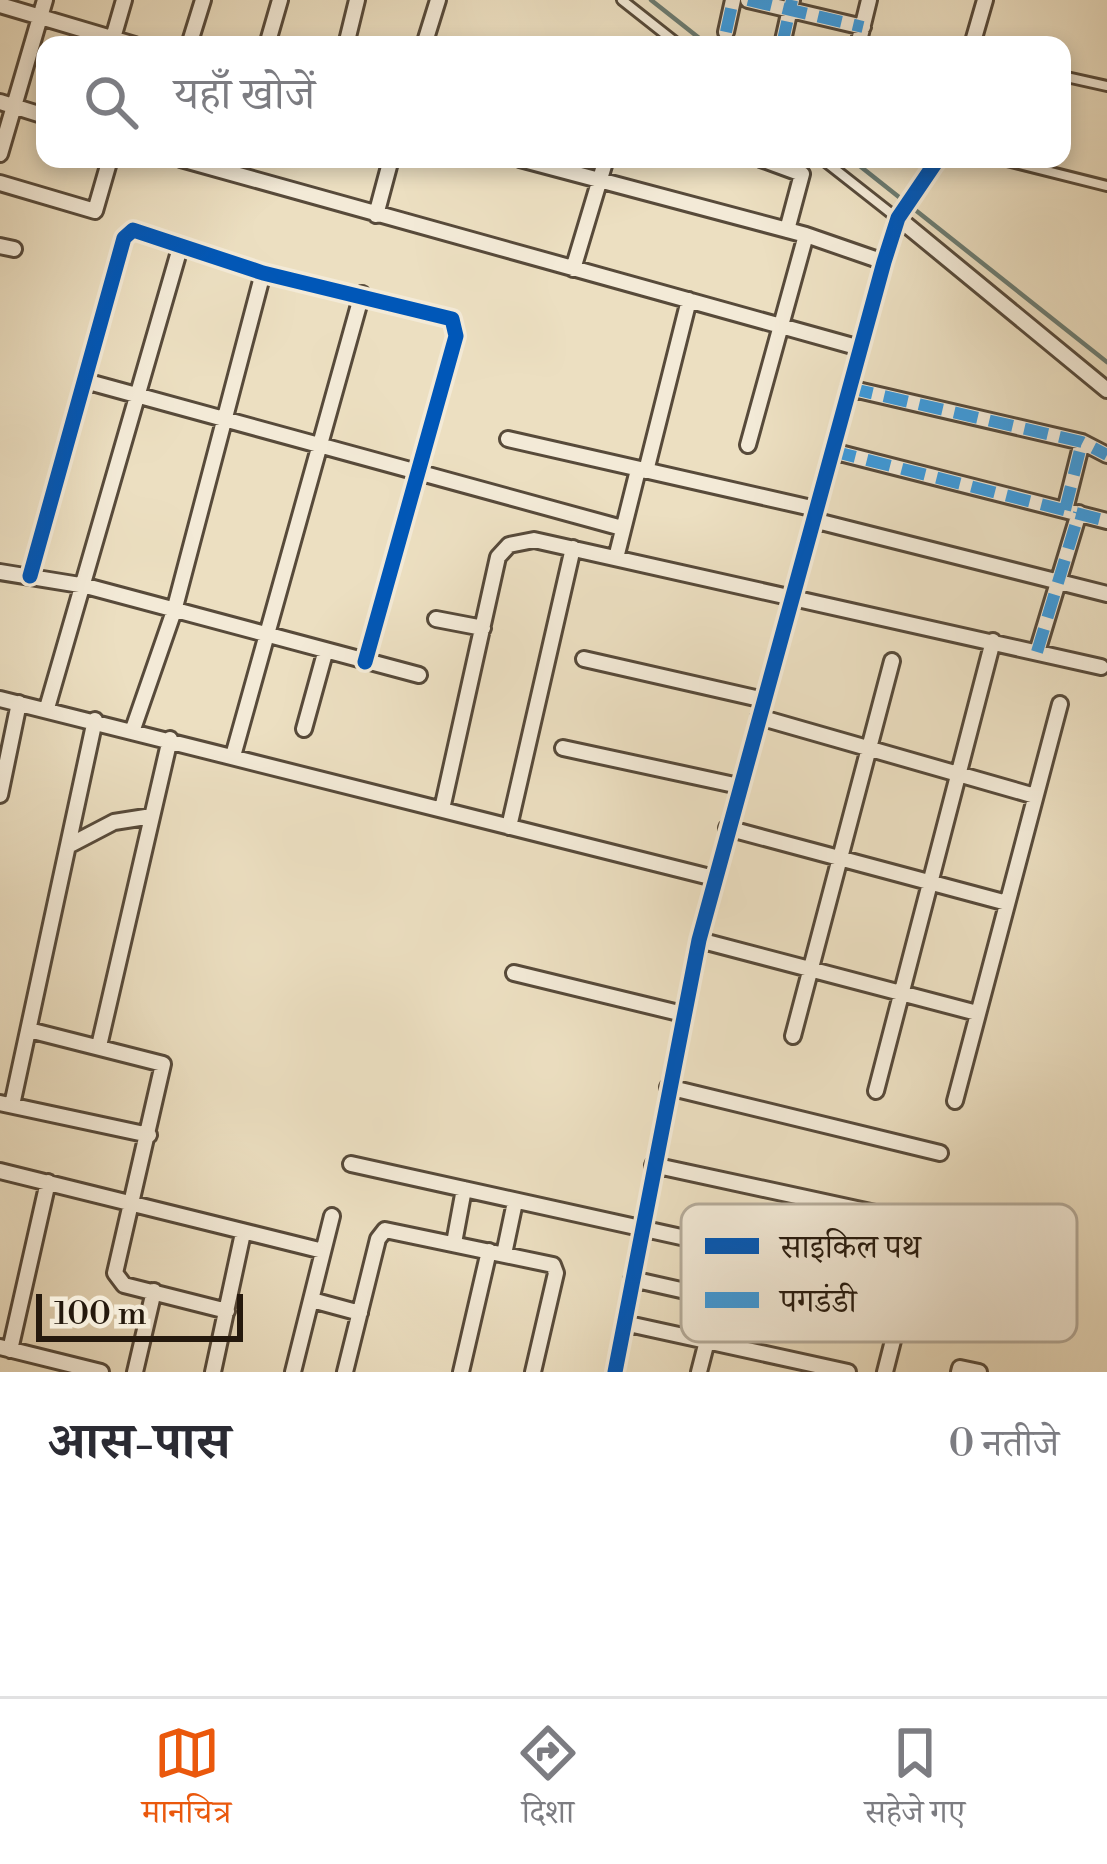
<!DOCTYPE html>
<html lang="hi">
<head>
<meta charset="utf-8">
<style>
	body { margin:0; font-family:"Libre Bodoni","Noto Serif Devanagari",serif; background:#f7f7f7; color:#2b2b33 }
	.scale { position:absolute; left:36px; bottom:30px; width:207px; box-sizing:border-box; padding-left:12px; border:6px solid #25190d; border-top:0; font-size:33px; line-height:42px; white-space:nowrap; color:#25190d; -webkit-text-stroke:9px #f3ead7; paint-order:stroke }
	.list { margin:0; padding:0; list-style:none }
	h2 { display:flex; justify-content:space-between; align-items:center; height:156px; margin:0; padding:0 48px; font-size:51px }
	h2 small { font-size:39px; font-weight:400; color:#7c7c81 }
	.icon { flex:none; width:66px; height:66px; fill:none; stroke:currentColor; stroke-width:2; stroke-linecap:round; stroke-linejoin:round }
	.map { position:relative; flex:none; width:1107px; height:1372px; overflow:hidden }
	.search { position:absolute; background:#fff; box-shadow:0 6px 18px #0003; left:36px; right:36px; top:36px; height:132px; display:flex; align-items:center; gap:30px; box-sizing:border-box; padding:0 42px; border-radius:24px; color:#7c7c81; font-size:45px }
	.sheet { height:324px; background:#fff }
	nav { display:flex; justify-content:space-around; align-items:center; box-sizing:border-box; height:168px; border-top:3px solid #e1e1e2; background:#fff; font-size:33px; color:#7c7c81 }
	nav a { display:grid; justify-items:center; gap:6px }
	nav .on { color:#ea580c }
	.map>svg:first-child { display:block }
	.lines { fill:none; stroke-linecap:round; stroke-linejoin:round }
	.stream { stroke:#6b7b71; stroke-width:4.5 }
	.service-casing { stroke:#574a3a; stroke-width:14 }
	.minor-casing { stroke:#574a3a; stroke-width:20 }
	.service { stroke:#f3ead7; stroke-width:8 }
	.minor { stroke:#f3ead7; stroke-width:14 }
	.quiet { stroke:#3c9bde; stroke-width:12; stroke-dasharray:24 12; stroke-linecap:butt }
	.cycleway-casing { stroke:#f3ead7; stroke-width:22 }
	.cycleway { stroke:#0057b8; stroke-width:15 }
	.key { fill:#f3ead7; stroke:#b5ab9a; stroke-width:3 }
	.key-label { font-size:33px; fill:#25190d }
</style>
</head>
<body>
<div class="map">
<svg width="1107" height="1372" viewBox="0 0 1107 1372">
	<rect width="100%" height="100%" fill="#ecdfc1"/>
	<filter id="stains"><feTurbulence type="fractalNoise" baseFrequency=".00167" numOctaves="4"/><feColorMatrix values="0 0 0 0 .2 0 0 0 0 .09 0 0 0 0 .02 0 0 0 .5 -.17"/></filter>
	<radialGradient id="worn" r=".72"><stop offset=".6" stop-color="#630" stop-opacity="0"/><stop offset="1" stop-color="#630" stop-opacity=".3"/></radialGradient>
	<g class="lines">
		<!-- stream -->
		<path class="stream" d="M651 0 708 45
			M851 159 1107 362"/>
		<defs>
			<path id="service" d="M622 0 679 45
				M1062 76 1107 86
				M822 159 897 218
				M999 159 1107 186"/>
			<path id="minor" d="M748 0 863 27
				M0 5 135 45
				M726 32 733 0
				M113 38 124 0
				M189 45 203 0
				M267 45 280 0
				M346 45 357 0
				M424 45 438 0
				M782 45 792 0
				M858 45 869 0
				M972 45 985 0
				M0 102 45 116
				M0 154 45 0
				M181 159 860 348
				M520 159 806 235 884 262
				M761 159 802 174 787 230
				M0 183 95 211 110 159
				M376 215 391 159
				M898 218 1107 390
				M0 246 14 249
				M573 269 606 159
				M85 381 622 528
				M849 388 1082 442 1107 455
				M508 439 816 509
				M748 445 806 235
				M832 451 1107 521
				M646 471 689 300
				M1065 510 1082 442
				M813 520 1107 594
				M616 558 638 470
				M0 572 86 586 419 675
				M30 576 124 238 133 230 263 273 452 319 456 336 365 662
				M436 619 483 628
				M1037 652 1079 513
				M584 659 764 700
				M0 699 714 878
				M47 708 180 248
				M759 717 1035 796
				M133 729 174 611 263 273
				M304 729 325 653
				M563 748 739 786
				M233 756 362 294
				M0 795 19 703
				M442 809 498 557 509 545 534 540 1101 667
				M509 827 573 548
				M727 828 1007 903
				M68 846 114 822 152 816
				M699 940 977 1013
				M514 973 683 1014
				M29 1030 163 1064 115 1273 124 1285 227 1311
				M793 1036 892 661
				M99 1046 170 739
				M668 1087 940 1153
				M876 1091 993 641
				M955 1101 1060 704
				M0 1103 149 1135
				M12 1105 95 720
				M351 1164 907 1287
				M653 1165 917 1222 921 1231 885 1372
				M0 1171 323 1251
				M454 1243 464 1189
				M504 1254 515 1202
				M632 1279 850 1328
				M312 1300 360 1313
				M624 1323 848 1372
				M0 1347 101 1372
				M10 1350 48 1182
				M135 1372 154 1291
				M213 1372 243 1233
				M293 1372 332 1216
				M345 1372 378 1239 385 1230 553 1265 556 1273 533 1372
				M461 1372 489 1251
				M615 1372 699 940 884 262 898 218 938 159
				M699 1372 707 1341
				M959 1372 960 1368 979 1372"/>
		</defs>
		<!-- service casing -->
		<use href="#service" class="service-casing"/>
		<!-- minor casing -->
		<use href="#minor" class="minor-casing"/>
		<!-- service -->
		<use href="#service" class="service"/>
		<!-- minor -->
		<use href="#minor" class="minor"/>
		<!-- quiet -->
		<path class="quiet" d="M748 0 863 27
			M726 32 733 0
			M782 45 792 0
			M849 388 1082 442 1107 455
			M832 451 1107 521
			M1065 510 1082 442
			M1037 652 1079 513"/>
		<defs>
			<path id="cycleway" d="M30 576 124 238 133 230 263 273 452 319 456 336 365 662
				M615 1372 699 940 884 262 898 218 938 159"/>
		</defs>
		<!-- cycleway casing -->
		<use href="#cycleway" class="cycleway-casing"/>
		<!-- cycleway -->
		<use href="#cycleway" class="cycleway"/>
	</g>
	<!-- legend -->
	<rect x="681" y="1204" width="396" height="138" rx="18" class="key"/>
	<rect x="705" y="1238" width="54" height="16" fill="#0057b8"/>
	<rect x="705" y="1292" width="54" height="16" fill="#3c9bde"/>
	<g class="key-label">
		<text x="780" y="1258">साइकिल पथ</text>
		<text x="780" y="1312">पगडंडी</text>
	</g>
	<rect width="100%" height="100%" filter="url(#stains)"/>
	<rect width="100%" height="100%" fill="url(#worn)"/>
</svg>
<div class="scale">100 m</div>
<div class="search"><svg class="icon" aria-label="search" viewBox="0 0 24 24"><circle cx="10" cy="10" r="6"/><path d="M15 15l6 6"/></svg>यहाँ खोजें</div>
</div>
<section class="sheet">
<h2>आस-पास<small>0 नतीजे</small></h2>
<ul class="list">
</ul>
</section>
<nav>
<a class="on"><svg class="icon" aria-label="map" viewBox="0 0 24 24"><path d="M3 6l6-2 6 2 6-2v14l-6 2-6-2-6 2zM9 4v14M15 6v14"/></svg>मानचित्र</a>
<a><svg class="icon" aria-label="directions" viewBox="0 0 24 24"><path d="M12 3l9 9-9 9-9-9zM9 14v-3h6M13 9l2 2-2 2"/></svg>दिशा</a>
<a><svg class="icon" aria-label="saved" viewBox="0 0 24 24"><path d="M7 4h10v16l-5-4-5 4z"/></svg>सहेजे गए</a>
</nav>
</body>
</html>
